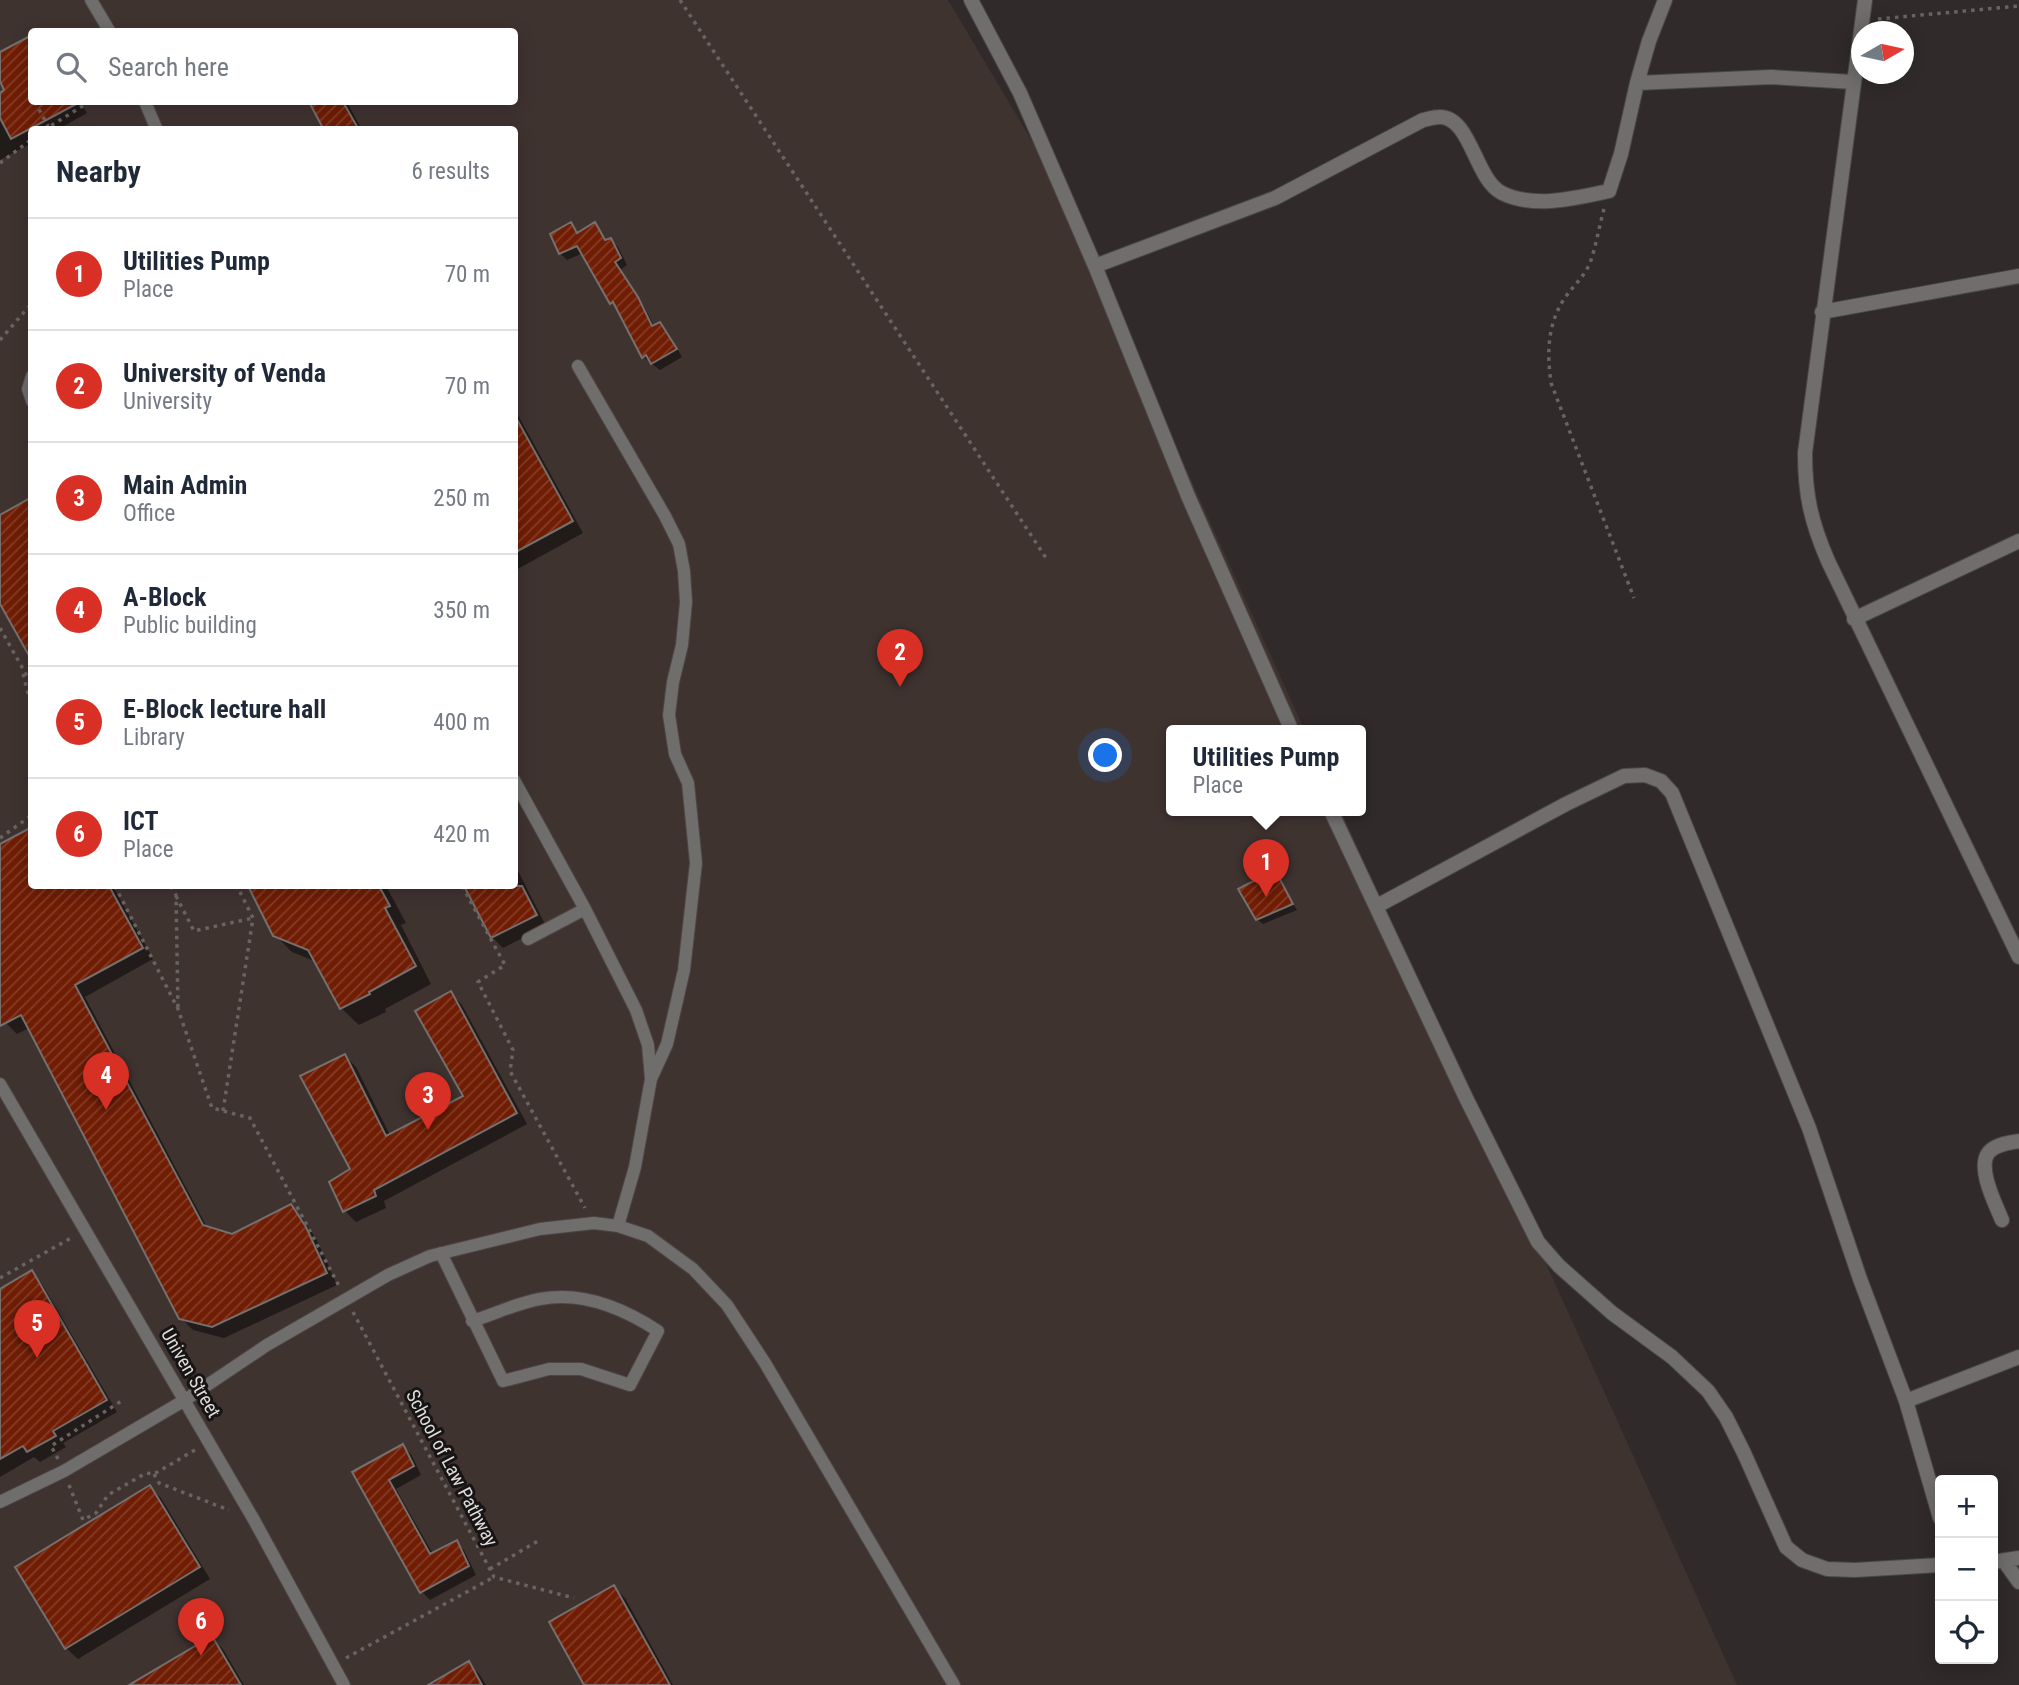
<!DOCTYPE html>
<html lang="en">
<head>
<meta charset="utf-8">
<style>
	body { margin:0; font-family:"Roboto Condensed",sans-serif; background:#f2f2f3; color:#1f2937 }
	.controls { position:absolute; right:21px; bottom:21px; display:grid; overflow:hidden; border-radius:7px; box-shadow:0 4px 18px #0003 }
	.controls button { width:63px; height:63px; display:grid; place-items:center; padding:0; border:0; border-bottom:2px solid #e0e1e3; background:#fff; color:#1f2937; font:35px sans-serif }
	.compass { position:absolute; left:1851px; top:21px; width:63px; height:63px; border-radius:50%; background:#fff; box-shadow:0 4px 18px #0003; rotate:81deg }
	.you { position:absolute; left:1106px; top:756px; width:24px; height:24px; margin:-18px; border:5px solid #fff; border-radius:50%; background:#1a73e8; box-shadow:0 0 0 10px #1a73e833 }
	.badge { display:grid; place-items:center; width:46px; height:46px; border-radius:50%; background:#d93025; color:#fff; font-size:23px; font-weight:700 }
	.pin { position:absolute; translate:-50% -58px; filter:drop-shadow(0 2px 4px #0008) }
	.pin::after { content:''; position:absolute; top:37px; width:24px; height:21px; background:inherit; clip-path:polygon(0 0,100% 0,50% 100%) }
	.popup { position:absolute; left:1166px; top:725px; width:200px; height:91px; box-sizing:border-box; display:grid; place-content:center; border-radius:7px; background:#fff; filter:drop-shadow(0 2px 5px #0005); font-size:23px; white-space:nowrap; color:#747a83 }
	.popup b { font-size:26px; color:#1f2937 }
	.popup::after { content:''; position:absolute; left:50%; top:100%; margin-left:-14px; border:14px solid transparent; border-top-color:#fff }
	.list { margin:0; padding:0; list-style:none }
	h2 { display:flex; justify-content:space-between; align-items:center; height:91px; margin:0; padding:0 28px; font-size:30px }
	h2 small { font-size:23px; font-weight:400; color:#747a83 }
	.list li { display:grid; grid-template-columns:46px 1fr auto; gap:21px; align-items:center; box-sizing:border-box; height:112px; padding:0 28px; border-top:2px solid #e0e1e3 }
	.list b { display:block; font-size:26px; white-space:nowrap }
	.list p { margin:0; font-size:23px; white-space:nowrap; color:#747a83 }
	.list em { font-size:23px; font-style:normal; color:#747a83 }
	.icon { flex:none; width:38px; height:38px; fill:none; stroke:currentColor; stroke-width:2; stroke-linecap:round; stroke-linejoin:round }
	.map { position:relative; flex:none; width:2019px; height:1685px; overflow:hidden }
	.search { position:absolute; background:#fff; box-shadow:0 4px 18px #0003; left:28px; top:28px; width:490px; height:77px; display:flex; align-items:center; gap:18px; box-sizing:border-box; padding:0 24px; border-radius:7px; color:#747a83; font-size:26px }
	.panel { position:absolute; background:#fff; box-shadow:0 4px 18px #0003; left:28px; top:126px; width:490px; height:763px; border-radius:7px }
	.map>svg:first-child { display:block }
	.built { fill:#3f3330; fill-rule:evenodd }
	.shadow { fill:#0007 }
	.building { fill:url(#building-hatch); stroke:#756f6e; stroke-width:2 }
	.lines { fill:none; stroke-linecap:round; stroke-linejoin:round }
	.service-casing { stroke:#4c4746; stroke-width:14 }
	.minor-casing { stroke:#4c4746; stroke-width:16 }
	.path { stroke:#696463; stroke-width:3.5; stroke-dasharray:3.5 5; stroke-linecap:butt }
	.service { stroke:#706d6d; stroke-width:12 }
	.minor { stroke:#706d6d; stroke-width:14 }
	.labels { text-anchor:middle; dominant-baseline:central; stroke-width:6; stroke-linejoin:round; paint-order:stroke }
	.street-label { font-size:19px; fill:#dfdcdb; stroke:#161414 }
</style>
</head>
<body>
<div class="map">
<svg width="2019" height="1685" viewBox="0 0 2019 1685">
	<defs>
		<pattern id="building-hatch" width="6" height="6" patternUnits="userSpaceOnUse" patternTransform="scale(1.75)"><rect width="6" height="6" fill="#701d04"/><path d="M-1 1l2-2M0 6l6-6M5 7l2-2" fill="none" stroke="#843d28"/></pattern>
	</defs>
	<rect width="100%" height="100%" fill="#302b2a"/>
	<!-- built -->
	<path class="built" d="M0 0H948L1055 180 1305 731H1172V811H1341L1737 1685H0ZM32 32H514V102H32ZM32 130H514V886H32Z"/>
	<!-- shadow -->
	<path class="shadow" d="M0 54 32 102H80L87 113 57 130H32V143L0 160V95L6 91 0 76Z
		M316 102H347L362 130H326L312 104Z
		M571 225 579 234 594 225 607 241 611 240 618 247 627 265 620 270 644 306 654 326 660 324 667 331 682 357 660 370 643 357 620 311 612 303 583 253 567 260 560 253 552 235Z
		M514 408 583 533 514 571Z
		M0 846 32 886H113L153 959 85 997 208 1229 232 1236 291 1206 302 1218 317 1240 337 1285 224 1338 193 1330 181 1318 29 1028 17 1034 6 1023 0 1012Z
		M514 863 546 926 503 948 492 937 466 886H514Z
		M1274 872 1297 910 1263 924 1257 919Z
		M250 886H386L406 923 401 925 431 984 385 1009 386 1012 359 1025 341 1008 317 962 292 952 274 934Z
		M451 993 462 1005 527 1124 384 1201 386 1208 356 1222 345 1211 353 1170 345 1056 356 1067 390 1135 466 1097Z
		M31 1272 42 1284 117 1412 63 1443 66 1447 40 1462 34 1457 0 1477V1291Z
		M402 1446 411 1454 421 1475 396 1489 433 1554 456 1542 464 1550 476 1575 430 1600 422 1592 354 1472Z
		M150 1487 161 1498 210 1579 78 1659 66 1648Z
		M614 1587 625 1598 673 1685H586Z
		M212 1638 223 1649 244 1685H153Z
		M469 1664 480 1675 486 1685H432Z"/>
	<!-- building -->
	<path class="building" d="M32 35V102H80L11 139 0 118V93L4 90 0 81V52Z
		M309 102H343L359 130H324Z
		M571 222 577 233 595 222 605 240 611 238 621 258 615 262 638 297 652 326 660 322 677 349 651 364 646 355 642 358 613 302 610 304 577 246 559 254 550 234Z
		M514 414 573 521 514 553Z
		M32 497V661L0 604V515Z
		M32 827V886H109L143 948 75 985 203 1225 232 1234 291 1204 306 1227 327 1273 212 1327 179 1319 21 1015 0 1026V844Z
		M1275 870 1293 904 1256 920 1238 889Z
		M248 886H379L390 906 385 908 416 966 369 992 370 994 340 1009 308 950 273 936Z
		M464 886H522L537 915 491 938Z
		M451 991 517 1113 374 1190 376 1196 343 1212 329 1182 350 1169 300 1076 345 1054 386 1136 463 1096 415 1011Z
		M32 1270 107 1400 53 1431 56 1436 27 1452 23 1446 0 1459V1289Z
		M403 1444 414 1466 389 1480 430 1554 457 1540 469 1566 420 1593 352 1472Z
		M150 1485 200 1567 65 1649 15 1567Z
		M614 1585 670 1685H584L549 1622Z
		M212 1636 241 1685H129Z
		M469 1661 482 1685H428Z"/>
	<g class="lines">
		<defs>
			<path id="service" d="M91 0 110 32
				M145 102 157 130
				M578 366 665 516 679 544 684 571 686 602 682 645 673 682 669 715 675 754 688 783 696 863 684 970 667 1044 651 1079
				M32 376 28 389 32 401
				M514 780 585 909 636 1010 648 1045 651 1079 635 1167 618 1226 648 1236 693 1269 727 1305 765 1363 954 1685
				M528 939 585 909
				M0 1084 254 1520 344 1685
				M441 1253 503 1381 549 1369H581L630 1385 658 1331C623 1308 582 1291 540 1299 517 1303 495 1314 472 1321
				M0 1502 64 1471 185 1400 267 1345 388 1275 430 1256 540 1229 594 1223 618 1226"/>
			<path id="minor" d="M971 0 1020 93 1095 266 1188 496 1292 731
				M1865 0 1805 453C1805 495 1811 522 1828 561L2019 957
				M1637 83 1649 41 1665 0
				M1095 266 1275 198 1423 120C1428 119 1434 117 1439 117 1471 116 1475 180 1502 193 1534 209 1576 198 1609 191L1621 154 1637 83 1771 77 1853 82
				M1822 312 2019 276
				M1854 619 2019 541
				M1331 811 1466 1098 1538 1242 1559 1266 1612 1313 1672 1357 1708 1391 1726 1417 1744 1453 1786 1547 1802 1560 1827 1569 1855 1570 1940 1565
				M1377 906 1566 804 1624 776 1645 775 1661 781 1672 793 1809 1128 1860 1279 1906 1401 1940 1518
				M2002 1220C1996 1205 1976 1167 1989 1152 1996 1144 2009 1143 2019 1141
				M1906 1401 2019 1357
				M2004 1561 2019 1582
				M1993 1562 2019 1558"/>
		</defs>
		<!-- service casing -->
		<use href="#service" class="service-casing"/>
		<!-- minor casing -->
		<use href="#minor" class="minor-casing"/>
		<!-- path -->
		<path class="path" d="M680 0 1046 558
			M1878 19 2019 6
			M30 92 32 95
			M30 102 32 101
			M35 102 48 126
			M44 130 89 102
			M0 163 32 139
			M1604 209C1599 227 1596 246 1590 263 1584 277 1573 286 1564 299 1547 326 1547 353 1551 383L1634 598
			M0 340 32 303
			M0 628 32 685
			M23 674 32 709
			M0 838 32 815
			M115 886 178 1009 212 1108 250 1118 339 1286
			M171 886 176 895 178 1008
			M462 886 505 965 478 982 513 1050 510 1071 585 1208
			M176 896 194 931 253 918
			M223 1111 253 918 237 886
			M0 1278 71 1238
			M353 1312 494 1577 574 1598
			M58 1459 51 1446 123 1400
			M154 1474 159 1483 229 1510
			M69 1485 83 1520 96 1513 108 1495 146 1473 154 1474 195 1450
			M490 1569 538 1541
			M346 1658 494 1577"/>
		<!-- service -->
		<use href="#service" class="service"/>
		<!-- minor -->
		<use href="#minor" class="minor"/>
	</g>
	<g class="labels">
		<!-- street labels -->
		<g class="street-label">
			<text transform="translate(191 1373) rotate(60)">Univen Street</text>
			<text transform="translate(452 1468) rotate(62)">School of Law Pathway</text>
		</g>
	</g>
</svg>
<div class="controls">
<button>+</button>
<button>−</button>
<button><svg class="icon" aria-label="locate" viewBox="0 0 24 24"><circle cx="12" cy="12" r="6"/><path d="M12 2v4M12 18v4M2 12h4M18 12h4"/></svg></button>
</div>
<svg class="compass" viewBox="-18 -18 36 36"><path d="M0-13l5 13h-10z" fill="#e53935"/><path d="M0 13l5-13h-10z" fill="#747a83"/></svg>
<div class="you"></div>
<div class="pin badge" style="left:1266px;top:897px">1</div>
<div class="popup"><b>Utilities Pump</b>Place</div>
<div class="pin badge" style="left:900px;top:687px">2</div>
<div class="pin badge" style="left:428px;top:1130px">3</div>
<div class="pin badge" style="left:106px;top:1110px">4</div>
<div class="pin badge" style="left:37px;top:1358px">5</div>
<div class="pin badge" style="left:201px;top:1656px">6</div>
<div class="search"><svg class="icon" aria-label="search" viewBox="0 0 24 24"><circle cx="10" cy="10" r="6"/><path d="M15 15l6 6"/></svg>Search here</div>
<section class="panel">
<h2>Nearby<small>6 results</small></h2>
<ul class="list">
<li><span class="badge">1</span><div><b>Utilities Pump</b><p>Place</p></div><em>70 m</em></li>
<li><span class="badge">2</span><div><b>University of Venda</b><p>University</p></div><em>70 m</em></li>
<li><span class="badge">3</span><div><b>Main Admin</b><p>Office</p></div><em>250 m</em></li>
<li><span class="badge">4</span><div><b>A-Block</b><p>Public building</p></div><em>350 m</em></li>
<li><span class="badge">5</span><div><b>E-Block lecture hall</b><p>Library</p></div><em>400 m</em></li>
<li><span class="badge">6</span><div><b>ICT</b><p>Place</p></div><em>420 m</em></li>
</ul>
</section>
</div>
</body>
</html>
